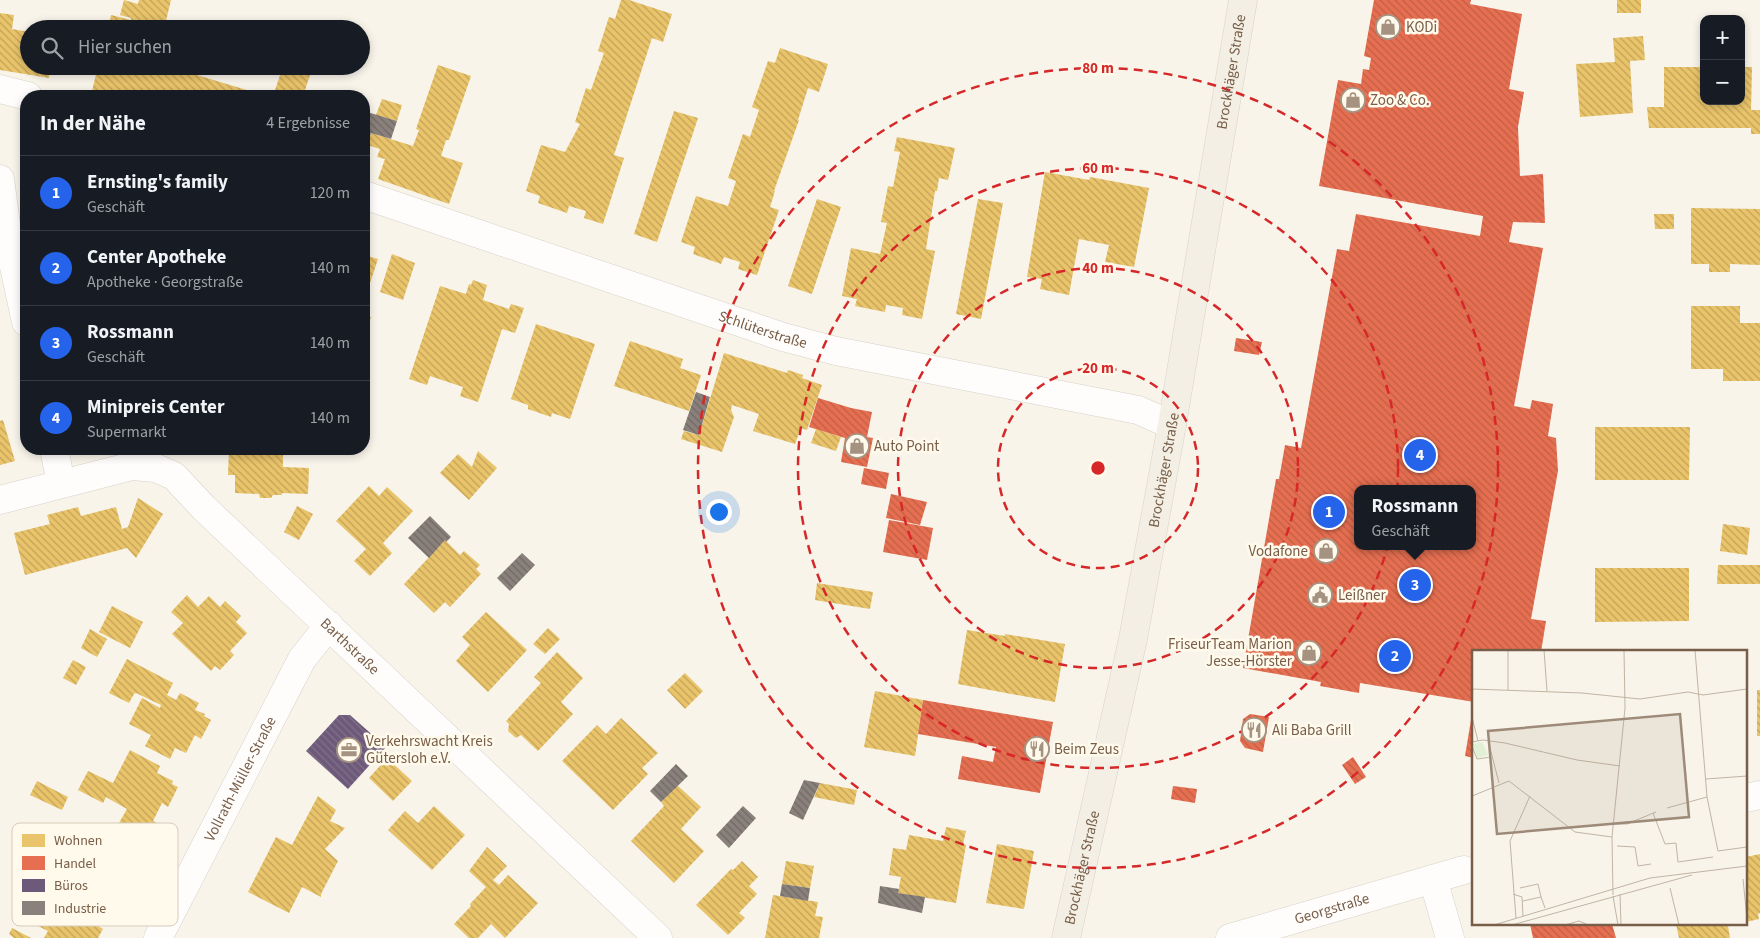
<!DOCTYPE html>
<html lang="de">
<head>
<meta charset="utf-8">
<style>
	body { margin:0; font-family:"Source Sans 3",sans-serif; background:#242831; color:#f1f3f6 }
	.controls { position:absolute; right:15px; top:15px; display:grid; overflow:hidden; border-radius:10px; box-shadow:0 2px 8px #0003 }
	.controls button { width:45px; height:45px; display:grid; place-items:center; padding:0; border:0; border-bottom:1px solid #363941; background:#171b24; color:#f1f3f6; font:25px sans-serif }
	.you { position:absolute; left:718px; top:511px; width:18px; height:18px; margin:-12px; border:4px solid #fff; border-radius:50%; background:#1a73e8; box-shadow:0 0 0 8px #1a73e833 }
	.badge { display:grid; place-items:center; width:32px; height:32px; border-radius:50%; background:#2563eb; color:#fff; font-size:16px; font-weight:700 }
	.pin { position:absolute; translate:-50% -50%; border:2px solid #fff; box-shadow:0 1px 5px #0006 }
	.popup { position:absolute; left:1354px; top:485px; width:122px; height:65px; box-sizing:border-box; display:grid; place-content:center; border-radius:10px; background:#171b24; filter:drop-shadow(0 1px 4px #0005); font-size:16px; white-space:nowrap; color:#9ea1a6 }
	.popup b { font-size:19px; color:#f1f3f6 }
	.popup::after { content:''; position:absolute; left:50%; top:100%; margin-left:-10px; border:10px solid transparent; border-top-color:#171b24 }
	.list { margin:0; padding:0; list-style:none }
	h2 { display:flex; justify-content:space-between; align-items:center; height:65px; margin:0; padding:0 20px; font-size:21px }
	h2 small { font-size:16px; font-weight:400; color:#9ea1a6 }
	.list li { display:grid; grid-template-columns:32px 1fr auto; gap:15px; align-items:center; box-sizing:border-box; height:75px; padding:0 20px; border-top:1px solid #363941 }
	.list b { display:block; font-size:19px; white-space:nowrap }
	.list p { margin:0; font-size:16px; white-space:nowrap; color:#9ea1a6 }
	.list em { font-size:16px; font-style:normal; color:#9ea1a6 }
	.icon { flex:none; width:28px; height:28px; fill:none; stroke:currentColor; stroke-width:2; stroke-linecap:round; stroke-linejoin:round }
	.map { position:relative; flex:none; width:1760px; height:938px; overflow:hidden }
	.search { position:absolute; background:#171b24; box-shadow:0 2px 8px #0003; left:20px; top:20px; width:350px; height:55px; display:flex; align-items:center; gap:12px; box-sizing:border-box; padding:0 18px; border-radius:28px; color:#9ea1a6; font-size:19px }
	.panel { position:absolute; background:#171b24; box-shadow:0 2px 8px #0003; left:20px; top:90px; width:350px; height:365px; border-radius:20px }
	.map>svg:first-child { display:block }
	.homes { fill:url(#homes-back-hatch) }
	.shops { fill:url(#shops-back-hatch); fill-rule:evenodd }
	.offices { fill:url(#offices-back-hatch) }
	.industry { fill:url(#industry-back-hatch) }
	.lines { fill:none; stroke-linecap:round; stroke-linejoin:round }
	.minor-casing { stroke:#d7d1c8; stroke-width:29 }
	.major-casing { stroke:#dad1c9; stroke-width:29 }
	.minor { stroke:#fefdfc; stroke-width:28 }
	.major { stroke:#f3efe5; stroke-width:28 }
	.ring { fill:none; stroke:#d62828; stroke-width:2.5; stroke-dasharray:9 6 }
	.labels { text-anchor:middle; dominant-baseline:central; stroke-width:5; stroke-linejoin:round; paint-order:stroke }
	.poi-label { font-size:15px; fill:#785e48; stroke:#fffaec; text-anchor:start }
	.street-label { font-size:15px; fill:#785e48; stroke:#fffaec }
	.inset-road { fill:none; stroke:#c1b4a4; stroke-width:1 }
	.view { fill:#9e8a78; fill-opacity:0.15; stroke:#9e8a78; stroke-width:2.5 }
	.inset-edge { fill:none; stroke:#785e48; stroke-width:2.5 }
	.key { fill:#fffaec; stroke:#d6cbbb; stroke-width:1 }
	.key-label { font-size:14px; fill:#785e48 }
	.centre { fill:#d62828; stroke:#fffaec; stroke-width:2.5 }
	.ring-label { font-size:15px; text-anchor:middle; font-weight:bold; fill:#d62828; stroke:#fffaec; stroke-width:5; stroke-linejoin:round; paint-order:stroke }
</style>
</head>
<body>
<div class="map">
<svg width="1760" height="938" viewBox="0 0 1760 938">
	<defs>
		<pattern id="homes-back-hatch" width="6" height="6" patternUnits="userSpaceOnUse" patternTransform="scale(1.25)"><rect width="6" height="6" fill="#e9c46a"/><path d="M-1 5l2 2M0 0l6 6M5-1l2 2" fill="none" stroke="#c2a259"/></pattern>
		<pattern id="shops-back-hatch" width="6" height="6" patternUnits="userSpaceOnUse" patternTransform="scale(1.25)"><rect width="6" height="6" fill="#e76f51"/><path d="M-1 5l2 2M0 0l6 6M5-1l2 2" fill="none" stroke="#c05e45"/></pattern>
		<pattern id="offices-back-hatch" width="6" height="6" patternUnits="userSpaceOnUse" patternTransform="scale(1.25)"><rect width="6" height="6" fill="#6d597a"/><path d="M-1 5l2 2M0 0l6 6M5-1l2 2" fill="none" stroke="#82718a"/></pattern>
		<pattern id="industry-back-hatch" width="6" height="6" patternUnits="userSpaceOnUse" patternTransform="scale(1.25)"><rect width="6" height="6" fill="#8a817c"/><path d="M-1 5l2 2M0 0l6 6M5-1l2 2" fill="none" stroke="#706862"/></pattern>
	</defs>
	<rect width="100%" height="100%" fill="#f8f4ea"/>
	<!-- homes -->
	<path class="homes" d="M124 0 138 4 139 0H171L164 29H108L111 15 131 20V18L120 15Z
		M621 0H629L672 14 663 42 652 38 614 155 624 158 603 224 584 218 586 211 569 206 567 213 538 203 540 196 526 191 541 145 565 152 580 124 575 122 586 88 591 90 604 53 598 51 609 17 615 19Z
		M1617 0H1641V13H1617Z
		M0 13 14 15 12 29 29 32V66H69L68 71 50 68 49 78 0 70Z
		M1643 36 1645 60 1630 61 1633 113 1580 117 1576 64 1615 62 1613 38Z
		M780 48 828 64 819 92 808 88 798 120H799L774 191H775L770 207 779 210 757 275 738 269 740 262 724 257 721 264 693 254 695 247 681 242 696 196 728 206 736 181 728 178 743 134 750 137 759 110 752 107 768 61 775 63Z
		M438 65 471 76 449 140H446L441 156 463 163 449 204 378 179 385 159 377 157 380 149 367 145 371 133 413 146 419 130 416 129Z
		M98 66H167L250 91 263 96H113L92 91Z
		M283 66H313L303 96H273Z
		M1664 67H1704V101H1741V67H1752L1751 110H1760V134H1751V128H1649L1647 107H1664Z
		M382 99 402 105 397 121 376 115Z
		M674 111 698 118 657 242 634 234Z
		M897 137 955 148 948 180 939 178 937 191H935L926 249 935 251 922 319 902 315 903 308 886 305 885 312 855 306 857 299 842 296 851 248 880 254 887 223 881 222 888 186 893 187 900 152 894 151Z
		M1045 172 1089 180 1090 177 1149 188 1134 267 1105 262 1109 245 1079 239 1069 295 1040 289 1042 279 1027 277Z
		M817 199 841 207 812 294 788 286Z
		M978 199 1003 203 981 319 956 314Z
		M1691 208 1760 209V265L1730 264V272H1709V264H1691Z
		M1654 214H1674V229H1655Z
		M392 254 415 263 403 300 380 292Z
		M364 255 378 259 364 301Z
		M473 280 487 285 483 300 509 309 511 304 524 308 515 333 502 329 478 402 460 396 463 387 430 376 427 385 409 379 440 286 466 294 469 284 471 285Z
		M1691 306H1740V323H1760V381H1723V369H1691Z
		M364 315 371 317 364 336Z
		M536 324 595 344 570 419 552 413 551 417 528 409V405L511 399Z
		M630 341 683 359 680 368 701 375 689 411 614 386Z
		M724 353 787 373 788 370 803 375 802 378 822 385 807 430 801 428 795 444 753 431 759 414 732 405 731 410 734 417 722 452 681 439 684 431 699 435Z
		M3 420 15 461 0 465V421Z
		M1595 427H1690L1689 480H1595Z
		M816 429 841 437 836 451 811 443Z
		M229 449H283V467L309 468 308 494 282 493V495H273L271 498H260L259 494 235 493V475H228Z
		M478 451 497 468 469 500 440 473 458 454 472 467Z
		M369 486 379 496 387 487 413 511 383 543 392 553 370 576 354 561 366 549 336 521Z
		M138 498 163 514 136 558 127 548 25 575 14 533 50 524 47 515 78 507 81 516 116 507 122 529 128 527Z
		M297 506 313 514 299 540 284 532Z
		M1723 524 1750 528 1747 555 1720 551Z
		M445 540 460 555 464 551 480 565 476 569 481 574 450 607 445 602 434 613 404 584Z
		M1718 565H1760V584H1717Z
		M1595 568H1689V621L1595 622Z
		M817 583 873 592 870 609 815 600Z
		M187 595 198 607 209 596 220 607 225 601 241 616 236 622 247 633 230 651 234 655 220 670 215 666 211 671 172 634 183 623 171 612Z
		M112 606 143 622 130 648 99 632Z
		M486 612 527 650 488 692 456 661 470 645 462 637Z
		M548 628 560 639 545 654 533 644Z
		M90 629 107 639 97 657 81 648Z
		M967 630 1005 636V634L1065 644 1055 702 958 684Z
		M557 652 583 678 561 702 573 714 538 751 521 735 516 738 508 731 509 724 506 721 541 683 534 677Z
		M127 659 173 683 167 695 176 700 180 693 199 703 195 710 205 714 204 716 211 720 201 739 195 735 186 753 175 748 170 759 145 746 151 735 129 724 142 698 160 708 161 705 136 693 134 694 129 703 109 693Z
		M73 660 86 667 76 685 63 678Z
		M685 673 703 691 685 709 667 690Z
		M1757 690H1760V736H1757Z
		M875 691 923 700 915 756 864 747Z
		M621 718 658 753 642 768 648 774 613 810 562 761 597 725 606 734Z
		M130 750 160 766 157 773 173 781 172 784 178 787 168 807 162 803 153 821 173 832 165 847 119 823 127 809 106 797 103 803 78 790 88 771 113 783Z
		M387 758 412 781 393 801 369 778Z
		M37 781 68 797 62 810 30 795Z
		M820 783 857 790 854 805 814 797Z
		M677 785 701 807 681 829 704 851 674 883 631 841 664 806 661 802Z
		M318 796 336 810 330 821 345 828 325 849 338 861 321 894V897L302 887 289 913 248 892 276 837 292 845Z
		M434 806 465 835 432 870 388 830 405 811 418 823Z
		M946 827 966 831 963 844 966 845 956 903 898 893 901 877 889 875 893 848 906 850 909 835 943 841Z
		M90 828 107 836 110 831 122 837 119 842 135 851 114 892 69 869Z
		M997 844 1034 851 1024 909 986 903Z
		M487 847 507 866 493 880 499 885 508 875 538 903 505 938 491 924 478 938H469L454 924 471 906 470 904 486 887 469 871Z
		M1760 854V913L1758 914 1759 919 1746 922V857Z
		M742 861 758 877 749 886 757 894 739 913 745 918 728 935 696 905 731 869 733 870Z
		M786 861 814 866 810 888 782 884Z
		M773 895 818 902 815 916 823 917 819 938H765Z
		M66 900 85 910 82 916 103 929 98 938H44L48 931 38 926 47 907 57 912Z
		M1676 924H1733V925L1728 926 1730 938H1679Z
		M12 928 31 938H14L9 934Z"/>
	<!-- shops -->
	<path class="shops" d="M1374 0H1471L1470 4 1522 14 1509 89 1524 92 1518 127 1520 176 1543 174 1545 223 1513 222 1509 242 1543 248 1514 406 1530 409 1532 400 1553 404 1548 436 1556 438 1558 471 1531 619 1546 621 1541 652H1474V702L1360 683 1359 693 1320 686 1321 682 1243 668 1276 479H1279L1285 445 1301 448 1337 249 1349 251 1356 214 1480 236 1483 216 1319 186 1338 80 1361 84 1363 69 1369 70 1371 58 1364 56ZM1358 489H1472V546H1358Z
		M1236 338 1262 342 1259 355 1234 351Z
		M818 398 851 408 872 412 867 437 873 438 867 467 841 462 845 438 809 427Z
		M864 468 889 473 886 489 861 484Z
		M891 494 927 502 920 525 886 518Z
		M889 520 933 528 927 560 883 552Z
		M923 700 1053 722 1040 793 958 779 962 756 993 762 996 747 918 734Z
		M1473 708 1474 709V758L1465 756Z
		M1250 714 1269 717 1263 752 1245 748 1240 741 1243 719Z
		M1353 757 1366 777 1355 784 1342 765Z
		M1173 786 1197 789 1195 803 1171 799Z
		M1530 924H1612L1616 938H1533Z"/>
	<!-- offices -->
	<path class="offices" d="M339 715H350L386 747 348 789 306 751Z"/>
	<!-- industry -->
	<path class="industry" d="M364 111 397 121 391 139 371 133 367 145 364 144Z
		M696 392 710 397 699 435 683 430Z
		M430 516 451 537 446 542 445 540 429 558 408 538Z
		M522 553 535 565 510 591 497 578Z
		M676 764 688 776 661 802 650 791Z
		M804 780 820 783 803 820 789 813Z
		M743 806 756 818 729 848 716 835Z
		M782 884 810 888 808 901 780 896Z
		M880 886 899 889 898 893 925 897 922 913 878 903Z"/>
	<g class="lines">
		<defs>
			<g id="minor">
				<path d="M0 89 28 96"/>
				<path d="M0 179 8 239 26 322"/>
				<path id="s1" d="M364 195 783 337 836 351 1138 410 1172 425"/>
				<path d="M54 449 61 483"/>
				<path id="s2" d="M0 500 132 466 156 468 174 476 204 508 658 938"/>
				<path d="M1746 798 1760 795"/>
				<path d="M1433 879 1450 938"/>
				<path id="s3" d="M158 938 302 659 329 625"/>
				<path id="s4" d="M1230 938 1464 870"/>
			</g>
			<g id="major">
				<path id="s5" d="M1066 938 1133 639 1172 425 1243 0"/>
			</g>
		</defs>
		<!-- minor casing -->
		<use href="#minor" class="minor-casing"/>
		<!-- major casing -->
		<use href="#major" class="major-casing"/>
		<!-- minor -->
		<use href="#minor" class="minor"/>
		<!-- major -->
		<use href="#major" class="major"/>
	</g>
	<!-- distance rings -->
	<g class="ring">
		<circle cx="1098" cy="468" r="100"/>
		<circle cx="1098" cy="468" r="200"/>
		<circle cx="1098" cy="468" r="300"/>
		<circle cx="1098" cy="468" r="400"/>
	</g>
	<!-- icons -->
	<defs>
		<symbol id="shop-ring" viewBox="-11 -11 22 22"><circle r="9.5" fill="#fffaec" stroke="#a59281" stroke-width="1.5"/><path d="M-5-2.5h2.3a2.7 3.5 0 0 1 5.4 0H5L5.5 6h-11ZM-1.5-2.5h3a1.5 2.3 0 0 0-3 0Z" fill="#a59281"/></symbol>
		<symbol id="civic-ring" viewBox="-11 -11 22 22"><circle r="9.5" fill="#fffaec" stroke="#a59281" stroke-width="1.5"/><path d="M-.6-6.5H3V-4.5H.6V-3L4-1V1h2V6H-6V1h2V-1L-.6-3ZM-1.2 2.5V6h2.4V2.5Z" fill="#a59281"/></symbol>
		<symbol id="restaurant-ring" viewBox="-11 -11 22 22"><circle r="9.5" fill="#fffaec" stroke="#a59281" stroke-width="1.5"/><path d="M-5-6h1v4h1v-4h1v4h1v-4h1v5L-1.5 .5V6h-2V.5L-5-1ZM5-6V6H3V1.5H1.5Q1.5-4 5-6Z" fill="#a59281"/></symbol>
		<symbol id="office-ring" viewBox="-11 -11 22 22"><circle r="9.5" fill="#fffaec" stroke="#a59281" stroke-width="1.5"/><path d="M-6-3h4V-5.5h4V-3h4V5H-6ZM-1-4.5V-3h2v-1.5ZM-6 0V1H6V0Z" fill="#a59281"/></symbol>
	</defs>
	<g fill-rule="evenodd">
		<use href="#shop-ring" x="1374" y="13" width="28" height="28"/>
		<use href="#shop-ring" x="1339" y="86" width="28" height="28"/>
		<use href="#shop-ring" x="843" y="432" width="28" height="28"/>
		<use href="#shop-ring" x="1312" y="537" width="28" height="28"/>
		<use href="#civic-ring" x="1306" y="581" width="28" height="28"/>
		<use href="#shop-ring" x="1295" y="639" width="28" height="28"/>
		<use href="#restaurant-ring" x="1240" y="716" width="28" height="28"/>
		<use href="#restaurant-ring" x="1023" y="735" width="28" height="28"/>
		<use href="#office-ring" x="335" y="736" width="28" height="28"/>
	</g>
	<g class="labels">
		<!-- poi labels -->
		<g class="poi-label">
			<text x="1406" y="27">KODi</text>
			<text x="1370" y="100">Zoo &amp; Co.</text>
			<text x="874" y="446">Auto Point</text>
			<text x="1308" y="551" text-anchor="end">Vodafone</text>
			<text x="1338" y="595">Leißner</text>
			<text x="1292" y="644" text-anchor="end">FriseurTeam Marion<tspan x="1292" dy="17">Jesse-Hörster</tspan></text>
			<text x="1272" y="730">Ali Baba Grill</text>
			<text x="366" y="741">Verkehrswacht Kreis<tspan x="366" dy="17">Gütersloh e.V.</tspan></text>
			<text x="1054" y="749">Beim Zeus</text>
		</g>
		<!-- street labels -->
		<g class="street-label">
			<text stroke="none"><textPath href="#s5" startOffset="882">Brockhäger Straße</textPath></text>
			<text stroke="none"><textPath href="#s1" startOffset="421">Schlüterstraße</textPath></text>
			<text stroke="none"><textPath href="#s5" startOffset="478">Brockhäger Straße</textPath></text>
			<text stroke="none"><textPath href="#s2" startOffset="425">Barthstraße</textPath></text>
			<text stroke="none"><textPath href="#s3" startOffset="179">Vollrath-Müller-Straße</textPath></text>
			<text stroke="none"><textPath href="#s5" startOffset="72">Brockhäger Straße</textPath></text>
			<text stroke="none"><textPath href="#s4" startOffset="106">Georgstraße</textPath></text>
		</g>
	</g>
	<!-- overview -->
	<g transform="translate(1472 650)">
		<rect width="275" height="275" fill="#f8f4ea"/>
		<path d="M10 92 16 105 5 108 1 94Z" fill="#e1f0d4"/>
		<path class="inset-road" d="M72 0 75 41M223 0 235 147 246 201 275 197M0 39 110 43 168 49 216 42 231 45 275 39M36 40V0M0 67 6 91M16 90 27 133M0 92 11 90 33 93 105 110 148 116M0 96 5 109 19 107M234 129 275 126M0 146 37 131 103 182 140 187M195 158 235 147M181 163 193 194 204 193 206 212 241 207M141 174H155L184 162M145 196 163 197 166 216 179 214M271 229 275 269M48 238 66 234 69 247M198 238 207 275M41 244 50 247 51 266M148 244 149 275M141 245 140 187 153 58 152 0M141 246 146 275M51 251 69 247 73 258M44 268 38 191 58 146M22 275 178 228 275 216M40 275 220 225M93 275 107 271 116 275"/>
		<path class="view" d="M208 64 217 167 25 184 16 81Z"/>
		<rect width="275" height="275" class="inset-edge"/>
	</g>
	<!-- legend -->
	<rect x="12" y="823" width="166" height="103" rx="8" class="key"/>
	<rect x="22" y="834" width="23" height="13" fill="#e9c46a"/>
	<rect x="22" y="856" width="23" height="14" fill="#e76f51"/>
	<rect x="22" y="879" width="23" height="13" fill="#6d597a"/>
	<rect x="22" y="901" width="23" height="14" fill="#8a817c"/>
	<g class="key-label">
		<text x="54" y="845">Wohnen</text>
		<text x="54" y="868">Handel</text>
		<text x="54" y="890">Büros</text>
		<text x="54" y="913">Industrie</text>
	</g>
	<circle cx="1098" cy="468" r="8" class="centre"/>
	<g class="ring-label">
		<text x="1098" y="73">80 m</text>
		<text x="1098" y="173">60 m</text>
		<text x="1098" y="273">40 m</text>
		<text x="1098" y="373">20 m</text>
	</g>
</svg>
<div class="controls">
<button>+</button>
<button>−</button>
</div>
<div class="you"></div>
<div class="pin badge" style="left:1329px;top:512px">1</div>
<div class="pin badge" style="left:1395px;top:656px">2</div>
<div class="pin badge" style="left:1415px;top:585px">3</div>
<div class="popup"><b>Rossmann</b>Geschäft</div>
<div class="pin badge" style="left:1420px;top:455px">4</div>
<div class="search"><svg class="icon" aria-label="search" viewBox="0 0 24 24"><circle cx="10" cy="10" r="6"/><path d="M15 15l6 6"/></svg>Hier suchen</div>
<section class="panel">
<h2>In der Nähe<small>4 Ergebnisse</small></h2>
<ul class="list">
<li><span class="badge">1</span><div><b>Ernsting's family</b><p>Geschäft</p></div><em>120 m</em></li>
<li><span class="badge">2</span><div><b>Center Apotheke</b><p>Apotheke · Georgstraße</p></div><em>140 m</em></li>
<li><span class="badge">3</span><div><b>Rossmann</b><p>Geschäft</p></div><em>140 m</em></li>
<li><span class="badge">4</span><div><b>Minipreis Center</b><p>Supermarkt</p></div><em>140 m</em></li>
</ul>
</section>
</div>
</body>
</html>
